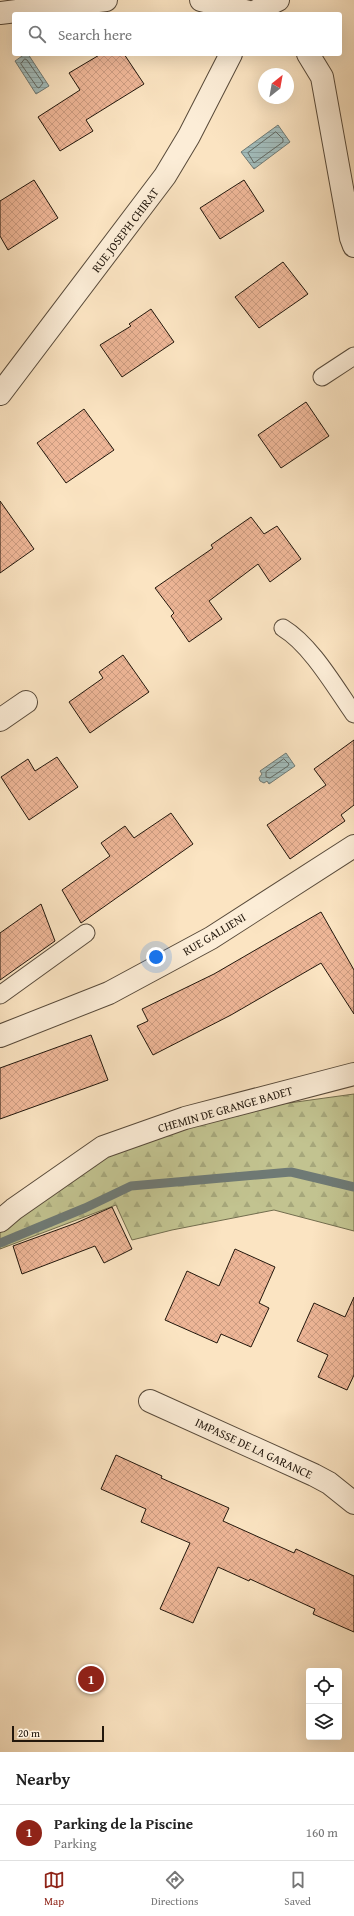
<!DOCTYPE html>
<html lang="en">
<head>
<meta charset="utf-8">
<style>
	body { margin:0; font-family:"Gentium Book Plus",serif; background:#f6f6f6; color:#222 }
	.controls { position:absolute; right:12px; bottom:12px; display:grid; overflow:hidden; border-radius:4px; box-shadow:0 4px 16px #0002 }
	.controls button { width:36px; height:36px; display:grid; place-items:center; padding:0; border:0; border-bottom:1px solid #e0e0e0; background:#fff; color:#222; font:20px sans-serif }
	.compass { position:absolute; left:258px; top:68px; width:36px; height:36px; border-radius:50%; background:#fff; box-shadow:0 4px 16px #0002; rotate:31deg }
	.scale { position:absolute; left:12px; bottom:10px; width:92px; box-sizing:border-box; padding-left:4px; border:2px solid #22170c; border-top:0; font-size:11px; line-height:14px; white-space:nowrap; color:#22170c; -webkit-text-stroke:3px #fcedd7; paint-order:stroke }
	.you { position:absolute; left:156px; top:957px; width:14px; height:14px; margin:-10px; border:3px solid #fff; border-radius:50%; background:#1a73e8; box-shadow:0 0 0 6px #1a73e833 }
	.badge { display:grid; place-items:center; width:26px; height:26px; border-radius:50%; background:#8f2418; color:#fff; font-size:13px; font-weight:700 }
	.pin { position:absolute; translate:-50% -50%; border:2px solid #fff; box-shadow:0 1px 4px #0006 }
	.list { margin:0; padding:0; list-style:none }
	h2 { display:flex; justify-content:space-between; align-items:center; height:52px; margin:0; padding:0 16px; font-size:17px }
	h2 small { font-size:13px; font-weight:400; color:#767676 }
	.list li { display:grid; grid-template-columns:26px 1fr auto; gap:12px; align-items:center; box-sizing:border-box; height:56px; padding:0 16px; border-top:1px solid #e0e0e0 }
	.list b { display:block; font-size:15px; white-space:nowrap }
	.list p { margin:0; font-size:13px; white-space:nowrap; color:#767676 }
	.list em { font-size:13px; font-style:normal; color:#767676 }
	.icon { flex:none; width:22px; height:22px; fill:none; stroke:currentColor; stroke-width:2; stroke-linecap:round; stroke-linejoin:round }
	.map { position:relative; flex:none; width:354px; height:1752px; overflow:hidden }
	.search { position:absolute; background:#fff; box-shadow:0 4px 16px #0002; left:12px; right:12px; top:12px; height:44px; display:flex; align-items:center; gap:10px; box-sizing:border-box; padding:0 14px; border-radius:4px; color:#767676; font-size:15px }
	.sheet { height:108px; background:#fff }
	nav { display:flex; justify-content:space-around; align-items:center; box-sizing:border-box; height:56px; border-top:1px solid #e0e0e0; background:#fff; font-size:11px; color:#767676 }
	nav a { display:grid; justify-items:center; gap:2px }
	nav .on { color:#8f2418 }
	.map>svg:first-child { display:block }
	.forest { fill:url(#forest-firs); stroke:#726d4e }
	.water { fill:url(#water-rules); stroke:#6f7a75 }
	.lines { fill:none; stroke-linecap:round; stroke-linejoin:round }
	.shore { stroke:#626a64; stroke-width:1 }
	.stream { stroke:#6f7a75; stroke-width:9 }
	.building { fill:url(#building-cross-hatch); stroke:#22170c }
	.lane-casing { stroke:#584a3a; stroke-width:19 }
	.street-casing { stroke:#584a3a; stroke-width:24 }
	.lane { stroke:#fcedd7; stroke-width:17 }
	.street { stroke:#fcedd7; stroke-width:22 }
	.labels { text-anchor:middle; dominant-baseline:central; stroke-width:4; stroke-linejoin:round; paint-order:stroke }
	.street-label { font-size:12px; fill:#22170c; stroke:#fcedd7 }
</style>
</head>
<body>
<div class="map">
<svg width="354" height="1752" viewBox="0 0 354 1752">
	<defs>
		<pattern id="forest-firs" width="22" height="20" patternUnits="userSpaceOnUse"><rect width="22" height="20" fill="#c2c390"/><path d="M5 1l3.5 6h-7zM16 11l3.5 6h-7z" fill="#a6a77b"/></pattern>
		<pattern id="water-rules" width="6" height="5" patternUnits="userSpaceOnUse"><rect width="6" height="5" fill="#a2bcbb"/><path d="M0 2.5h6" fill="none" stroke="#8ba1a0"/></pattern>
		<pattern id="building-cross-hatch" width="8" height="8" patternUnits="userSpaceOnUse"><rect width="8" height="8" fill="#eeb697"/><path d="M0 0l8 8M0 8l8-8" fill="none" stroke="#cc9c81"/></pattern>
	</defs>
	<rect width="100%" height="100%" fill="#fbe4c2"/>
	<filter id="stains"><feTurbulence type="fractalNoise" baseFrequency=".005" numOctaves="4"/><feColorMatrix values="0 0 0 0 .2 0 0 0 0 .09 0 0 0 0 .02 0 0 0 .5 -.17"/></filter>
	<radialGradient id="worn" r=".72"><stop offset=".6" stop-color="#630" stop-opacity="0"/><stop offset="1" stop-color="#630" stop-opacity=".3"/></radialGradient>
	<!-- forest -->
	<path class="forest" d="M354 1094V1231L274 1210 172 1230 132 1240 116 1205 0 1249V1229L111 1152 231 1111Z"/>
	<!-- water -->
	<path class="water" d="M25 54H28L49 86 36 94 15 61Z
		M278 125 290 142 254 169 241 152Z
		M286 753 295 766 269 784 267 781 264 783 260 781 259 778 262 774 260 771Z"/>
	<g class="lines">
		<!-- shore -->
		<path class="shore" d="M25 59 27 60 43 83 39 88 37 87 21 64Z
			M276 132 283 139V142L254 163 248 153Z
			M284 759 289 764 288 766 270 778 266 777V772Z"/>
		<!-- stream -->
		<path class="stream" d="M0 1243 85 1208 131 1186 291 1172 354 1187"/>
	</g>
	<!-- building -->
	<path class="building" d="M101 54H124L144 84 86 120 93 131 60 151 38 117 80 90 69 73Z
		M34 180 58 218 8 250 0 236V201Z
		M244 180 264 211 220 239 200 208Z
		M283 262 308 294 259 328 235 297Z
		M151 309 174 342 122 377 100 345 131 326 129 324Z
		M306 402 329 436 281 468 258 435Z
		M84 409 114 450 66 483 37 443Z
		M0 501 34 549 0 573Z
		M251 517 264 534 277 526 301 559 270 582 258 564 209 601 222 619 189 642 171 616 174 613 155 588 213 548 211 545Z
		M123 655 149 692 90 733 69 702 103 678 99 672Z
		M354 740V805L341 815 345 821 290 859 267 825 326 785 314 769Z
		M57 757 78 787 29 820 1 777 28 759 35 771Z
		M171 813 193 844 81 923 62 890 110 856 101 843 125 826 134 838Z
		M41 904 55 941 0 980V933Z
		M321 912 354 970V1014L321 963 231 1015 153 1055 137 1026 148 1021 142 1009 214 974Z
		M91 1035 108 1080 0 1119V1068Z
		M112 1207 132 1249 104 1263 95 1246 22 1274 13 1246 76 1223Z
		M235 1249 275 1267 259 1303 269 1308 251 1347 221 1334 217 1343 165 1320 187 1271 219 1286Z
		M354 1297V1375L347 1390 318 1377 328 1355 297 1341 314 1303 345 1317Z
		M116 1455 162 1476 161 1478 229 1508 223 1521 294 1553 296 1549 354 1576V1632L313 1614 315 1609 250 1579 249 1581 218 1567 193 1623 160 1609 190 1543 141 1522 146 1509 101 1489Z"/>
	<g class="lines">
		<defs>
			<path id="lane" d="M322 377 354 356
				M283 628C311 645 335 687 354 714
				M0 995 86 933"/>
			<path id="street" d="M201 0 257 14
				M254 12 278 0
				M0 13 106 0
				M308 54 322 77 351 238 354 246
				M0 394 165 176 189 136 231 54
				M0 720 26 702
				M0 1036 109 993 211 938 354 846
				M0 1221 14 1209 103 1147 185 1118 354 1074
				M150 1401 314 1475 329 1483 354 1503"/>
		</defs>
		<!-- lane casing -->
		<use href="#lane" class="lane-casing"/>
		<!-- street casing -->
		<use href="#street" class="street-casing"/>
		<!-- lane -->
		<use href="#lane" class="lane"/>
		<!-- street -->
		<use href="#street" class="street"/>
	</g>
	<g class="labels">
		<!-- street labels -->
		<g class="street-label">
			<text transform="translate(125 230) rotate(-53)">RUE JOSEPH CHIRAT</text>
			<text transform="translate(214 934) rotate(-31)">RUE GALLIENI</text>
			<text transform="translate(225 1109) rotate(-16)">CHEMIN DE GRANGE BADET</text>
			<text transform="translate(254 1448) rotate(25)">IMPASSE DE LA GARANCE</text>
		</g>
	</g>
	<rect width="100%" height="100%" filter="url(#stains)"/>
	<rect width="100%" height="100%" fill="url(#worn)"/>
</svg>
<div class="controls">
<button><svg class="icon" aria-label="locate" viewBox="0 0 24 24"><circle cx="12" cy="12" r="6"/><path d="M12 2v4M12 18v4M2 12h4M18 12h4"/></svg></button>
<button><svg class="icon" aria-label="layers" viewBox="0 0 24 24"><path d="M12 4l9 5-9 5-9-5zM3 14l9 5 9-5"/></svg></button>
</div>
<svg class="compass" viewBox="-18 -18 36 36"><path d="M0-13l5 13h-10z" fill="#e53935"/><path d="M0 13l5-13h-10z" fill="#767676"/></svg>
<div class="scale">20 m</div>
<div class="you"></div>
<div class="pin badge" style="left:91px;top:1679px">1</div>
<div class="search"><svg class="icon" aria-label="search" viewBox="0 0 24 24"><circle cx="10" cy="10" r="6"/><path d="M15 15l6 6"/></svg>Search here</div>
</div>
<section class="sheet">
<h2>Nearby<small></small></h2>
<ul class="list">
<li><span class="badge">1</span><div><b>Parking de la Piscine</b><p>Parking</p></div><em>160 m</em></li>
</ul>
</section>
<nav>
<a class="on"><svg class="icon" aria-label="map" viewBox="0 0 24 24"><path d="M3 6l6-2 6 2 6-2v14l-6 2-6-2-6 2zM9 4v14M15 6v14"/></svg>Map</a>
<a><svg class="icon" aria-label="directions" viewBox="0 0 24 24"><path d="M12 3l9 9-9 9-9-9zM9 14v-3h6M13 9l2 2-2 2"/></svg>Directions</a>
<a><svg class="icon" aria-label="saved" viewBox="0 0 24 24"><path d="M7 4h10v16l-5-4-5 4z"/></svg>Saved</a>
</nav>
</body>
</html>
